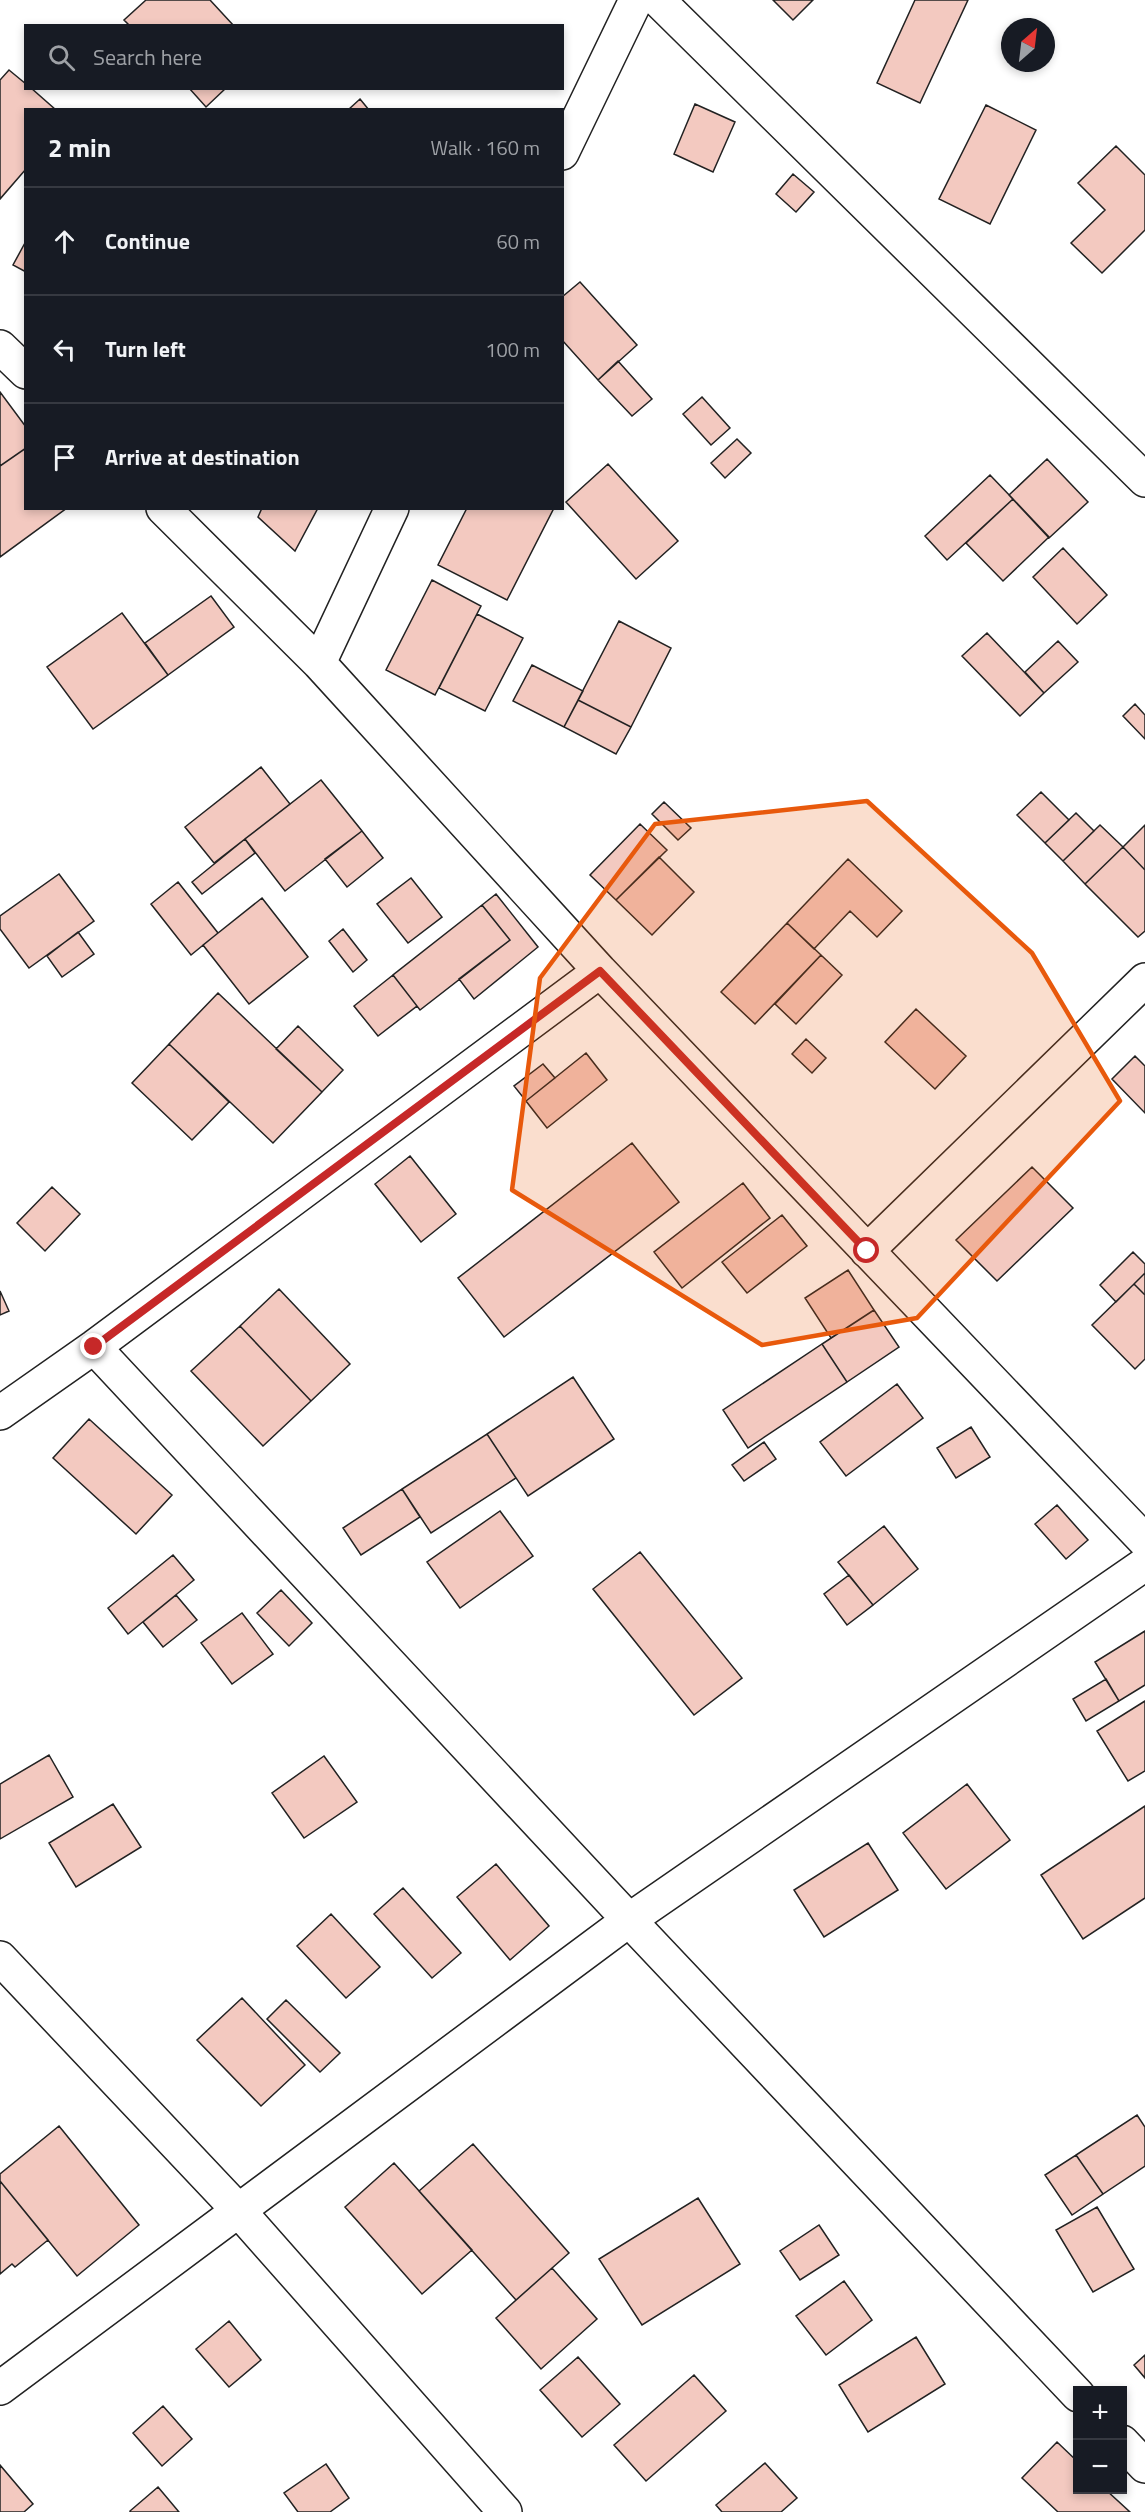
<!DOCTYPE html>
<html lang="en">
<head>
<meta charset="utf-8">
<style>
	body { margin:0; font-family:"Titillium Web",sans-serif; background:#20242c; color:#f1f3f6 }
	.controls { position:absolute; right:18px; bottom:18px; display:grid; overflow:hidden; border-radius:0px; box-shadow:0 3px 9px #0003 }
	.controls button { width:54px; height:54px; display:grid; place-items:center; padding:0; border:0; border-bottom:2px solid #363941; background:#171b24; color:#f1f3f6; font:30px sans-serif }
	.compass { position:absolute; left:1001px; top:18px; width:54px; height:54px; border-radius:50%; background:#171b24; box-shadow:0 3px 9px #0003; rotate:28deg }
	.stop { position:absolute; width:18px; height:18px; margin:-14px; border:4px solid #c62828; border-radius:50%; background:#fff }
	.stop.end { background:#c62828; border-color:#fff; box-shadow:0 2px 6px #0008 }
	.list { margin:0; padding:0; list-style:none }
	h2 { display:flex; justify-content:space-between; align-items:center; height:78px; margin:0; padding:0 24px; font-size:26px }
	h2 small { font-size:20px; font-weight:400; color:#9ea1a6 }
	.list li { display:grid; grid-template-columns:39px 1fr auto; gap:18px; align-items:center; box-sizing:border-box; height:108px; padding:0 24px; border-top:2px solid #363941 }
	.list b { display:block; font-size:22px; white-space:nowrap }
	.list em { font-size:20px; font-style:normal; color:#9ea1a6 }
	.icon { flex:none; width:33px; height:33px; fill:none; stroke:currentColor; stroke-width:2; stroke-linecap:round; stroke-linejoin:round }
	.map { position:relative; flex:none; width:1145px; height:2512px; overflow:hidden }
	.search { position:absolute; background:#171b24; box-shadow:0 3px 9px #0003; left:24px; top:24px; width:540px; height:66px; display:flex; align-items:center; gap:15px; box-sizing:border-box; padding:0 21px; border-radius:0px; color:#9ea1a6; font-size:22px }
	.panel { position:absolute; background:#171b24; box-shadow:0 3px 9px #0003; left:24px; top:108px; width:540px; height:402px; border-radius:0px }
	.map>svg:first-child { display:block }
	.building { fill:#f3c9c0; stroke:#222; stroke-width:1.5 }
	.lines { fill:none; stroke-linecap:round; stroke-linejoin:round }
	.minor-casing { stroke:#222; stroke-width:36 }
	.minor { stroke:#fff; stroke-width:33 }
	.route { stroke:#c62828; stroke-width:8 }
	.marked { fill:#e8590c; fill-opacity:0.2; stroke:#e8590c; stroke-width:4.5; stroke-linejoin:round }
</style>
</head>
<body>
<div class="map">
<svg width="1145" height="2512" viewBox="0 0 1145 2512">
	<rect width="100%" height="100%" fill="#fff"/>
	<!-- building -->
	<path class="building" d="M146 0H210L234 26H130L124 20Z
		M773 0H813L793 20Z
		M915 0H968L920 103 877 83Z
		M9 70 26 84V88H31L56 110H26V169L0 199V80Z
		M189 88H226L206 107Z
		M360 99 369 110H348Z
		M695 104 735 122 713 172 674 154Z
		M986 105 1036 130 990 224 939 199Z
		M1116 146 1145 175V230L1102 273 1071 243 1105 210 1078 183Z
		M793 174 814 192 796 212 776 194Z
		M26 241V272L13 265Z
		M580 282 637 345 598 380 562 340V297Z
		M618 361 652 399 632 416 598 380Z
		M0 392 26 427V448L0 466Z
		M702 397 730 428 711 445 683 414Z
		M737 439 751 453 725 478 711 463Z
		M26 448V508H67L0 557V466Z
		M1047 459 1088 502 1049 538 1009 495Z
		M608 464 678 541 636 579 566 502Z
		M990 475 1013 499 947 560 925 536Z
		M1013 499 1049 537 1003 581 966 543Z
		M262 508H318L295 551 258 517Z
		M467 508H554L507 600 438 565Z
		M1063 548 1107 595 1077 624 1033 577Z
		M432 580 481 606 435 695 386 670Z
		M211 596 234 627 168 675 145 643Z
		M122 613 168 675 93 729 47 667Z
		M477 614 523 638 485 711 439 688Z
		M619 621 671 648 631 727 578 700Z
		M987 633 1044 693 1020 716 962 656Z
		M1058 641 1078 662 1044 693 1025 672Z
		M532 665 583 691 564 727 513 701Z
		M578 700 631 727 616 754 564 727Z
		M1135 704 1145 715V739L1123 716Z
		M261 767 290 804 214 863 185 827Z
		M321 780 362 831 285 891 245 839Z
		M1041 792 1069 820 1045 843 1017 815Z
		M664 802 691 828 678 840 652 814Z
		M1076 813 1094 831 1063 861 1045 843Z
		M640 824 667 850 616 900 590 875Z
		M1100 825 1123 847 1085 884 1063 861Z
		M1145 825V870L1123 847Z
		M362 831 383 858 347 887 325 859Z
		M245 839 255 853 202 894 192 882Z
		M1123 847 1145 870V931L1138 937 1085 884Z
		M659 857 694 892 652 935 616 900Z
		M848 859 902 911 877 937 850 911 814 949 787 923Z
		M59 874 94 921 29 968 0 929V916Z
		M411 878 442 917 408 943 377 904Z
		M178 882 218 933 191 955 151 904Z
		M496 894 538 947 474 999 459 979 510 940 482 905Z
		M262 898 308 957 249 1004 203 945Z
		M482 905 510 940 420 1010 393 975Z
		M787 923 821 955 755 1024 721 992Z
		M343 929 367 960 353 972 329 941Z
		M78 932 94 954 62 977 47 956Z
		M821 955 842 975 796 1024 775 1004Z
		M393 975 417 1006 378 1036 354 1006Z
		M218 993 322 1092 273 1143 169 1044Z
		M916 1009 966 1056 935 1089 885 1042Z
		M298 1026 343 1070 322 1092 276 1049Z
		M806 1039 826 1058 812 1073 792 1054Z
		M169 1044 229 1102 192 1140 132 1083Z
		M586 1053 607 1080 547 1128 526 1101Z
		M1135 1056 1145 1066V1113L1112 1079Z
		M543 1064 555 1078 526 1101 514 1086Z
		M632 1143 679 1202 504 1337 458 1278Z
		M410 1156 456 1214 421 1242 375 1184Z
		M1032 1167 1073 1208 997 1281 956 1240Z
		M743 1183 770 1218 682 1288 654 1252Z
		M52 1187 80 1214 45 1251 17 1223Z
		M782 1215 807 1246 747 1293 722 1262Z
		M1133 1252 1145 1264V1273L1116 1302 1100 1285Z
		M848 1270 874 1310 831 1338 805 1298Z
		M1145 1273V1295L1134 1284Z
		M1134 1284 1145 1295V1359L1135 1369 1092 1325Z
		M279 1289 350 1364 311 1401 240 1326Z
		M0 1291 9 1311 0 1315Z
		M874 1310 899 1347 847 1382 822 1344Z
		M240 1326 311 1401 263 1446 191 1371Z
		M822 1344 847 1382 748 1448 723 1410Z
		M573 1377 614 1439 528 1496 487 1434Z
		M897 1384 923 1418 846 1476 820 1442Z
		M89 1419 172 1495 136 1534 53 1458Z
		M971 1427 990 1457 956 1478 937 1448Z
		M487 1434 516 1478 431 1533 402 1489Z
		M764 1442 776 1459 744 1481 732 1465Z
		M402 1489 420 1517 361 1555 343 1528Z
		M1057 1505 1088 1540 1066 1559 1035 1524Z
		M500 1511 533 1556 460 1608 427 1562Z
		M884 1526 918 1569 873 1605 838 1562Z
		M640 1552 742 1678 694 1715 593 1589Z
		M173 1555 194 1580 128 1634 108 1608Z
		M849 1575 873 1605 847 1625 824 1594Z
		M281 1590 312 1623 289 1646 257 1613Z
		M176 1595 197 1620 163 1647 143 1622Z
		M242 1613 273 1654 232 1684 201 1643Z
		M1145 1631V1685L1119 1701 1095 1662Z
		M1106 1679 1119 1701 1086 1721 1073 1699Z
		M1145 1701V1771L1128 1781 1097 1731Z
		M49 1755 73 1797 0 1839V1784Z
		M324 1756 357 1802 304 1838 272 1793Z
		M967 1784 1010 1840 946 1889 903 1833Z
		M113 1804 141 1847 76 1887 49 1843Z
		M1145 1806V1898L1083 1939 1041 1875Z
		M868 1843 898 1890 824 1937 794 1890Z
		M496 1864 549 1926 510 1960 457 1897Z
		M403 1888 461 1953 432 1978 374 1914Z
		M331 1914 380 1967 346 1998 297 1946Z
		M242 1998 305 2065 261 2106 197 2040Z
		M286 2000 340 2053 320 2072 267 2019Z
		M1137 2115 1145 2127V2166L1103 2194 1076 2155Z
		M59 2126 139 2225 77 2276 0 2181V2174Z
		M473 2144 569 2253 516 2300 419 2191Z
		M1076 2155 1103 2194 1072 2215 1045 2175Z
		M394 2163 472 2250 422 2294 345 2207Z
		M0 2181 48 2240 15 2267 12 2264 0 2274Z
		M698 2198 740 2264 642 2325 599 2259Z
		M1097 2207 1134 2269 1093 2292 1056 2230Z
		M819 2225 839 2255 800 2280 780 2251Z
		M552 2268 597 2319 541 2369 496 2318Z
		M844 2281 872 2320 826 2355 796 2316Z
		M229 2321 261 2360 229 2387 196 2349Z
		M916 2337 945 2384 868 2432 839 2385Z
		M1145 2355V2378L1134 2365Z
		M578 2357 620 2404 582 2437 540 2390Z
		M694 2375 726 2411 646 2481 614 2445Z
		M163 2406 192 2439 162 2466 133 2433Z
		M1057 2442 1078 2462V2490H1106L1130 2512H1058L1022 2478Z
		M765 2463 797 2498 781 2512H722L716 2505Z
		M326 2464 349 2498 330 2512H298L284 2493Z
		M0 2465 33 2504 24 2512H0Z
		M158 2487 179 2512H130V2511Z"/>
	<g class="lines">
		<defs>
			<path id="minor" d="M658 0 1145 480
				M562 153 636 0
				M0 347 26 372
				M163 508 319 663 600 971 1145 1541
				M319 663 392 508
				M867 1251 1145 980
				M94 1347 629 1920 1078 2395
				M0 1413 94 1347 600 971
				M0 1958 239 2211 505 2512
				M0 2388 629 1920 1145 1564
				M1122 2442 1145 2466"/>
		</defs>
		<!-- minor casing -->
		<use href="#minor" class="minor-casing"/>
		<!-- minor -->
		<use href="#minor" class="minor"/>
	</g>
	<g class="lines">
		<!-- route -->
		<path class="route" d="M94 1347 600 971 867 1251"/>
	</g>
	<!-- marked area -->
	<path class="marked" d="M867 801 1032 953 1120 1101 917 1318 762 1345 512 1190 540 978 655 824Z"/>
</svg>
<div class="controls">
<button>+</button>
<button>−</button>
</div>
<svg class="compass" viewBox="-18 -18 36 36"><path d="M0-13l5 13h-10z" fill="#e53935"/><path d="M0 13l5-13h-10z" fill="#9ea1a6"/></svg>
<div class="stop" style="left:867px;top:1251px"></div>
<div class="stop end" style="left:94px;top:1347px"></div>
<div class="search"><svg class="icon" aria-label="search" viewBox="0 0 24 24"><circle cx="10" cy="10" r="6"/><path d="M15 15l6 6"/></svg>Search here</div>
<section class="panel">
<h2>2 min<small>Walk · 160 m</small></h2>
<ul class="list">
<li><svg class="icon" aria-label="ahead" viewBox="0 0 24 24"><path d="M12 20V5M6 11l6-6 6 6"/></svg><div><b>Continue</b></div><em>60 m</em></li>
<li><svg class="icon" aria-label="left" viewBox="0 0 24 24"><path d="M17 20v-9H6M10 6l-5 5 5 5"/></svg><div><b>Turn left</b></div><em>100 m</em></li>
<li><svg class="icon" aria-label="arrive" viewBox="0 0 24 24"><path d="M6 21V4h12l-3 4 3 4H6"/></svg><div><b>Arrive at destination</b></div></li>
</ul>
</section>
</div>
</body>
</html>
